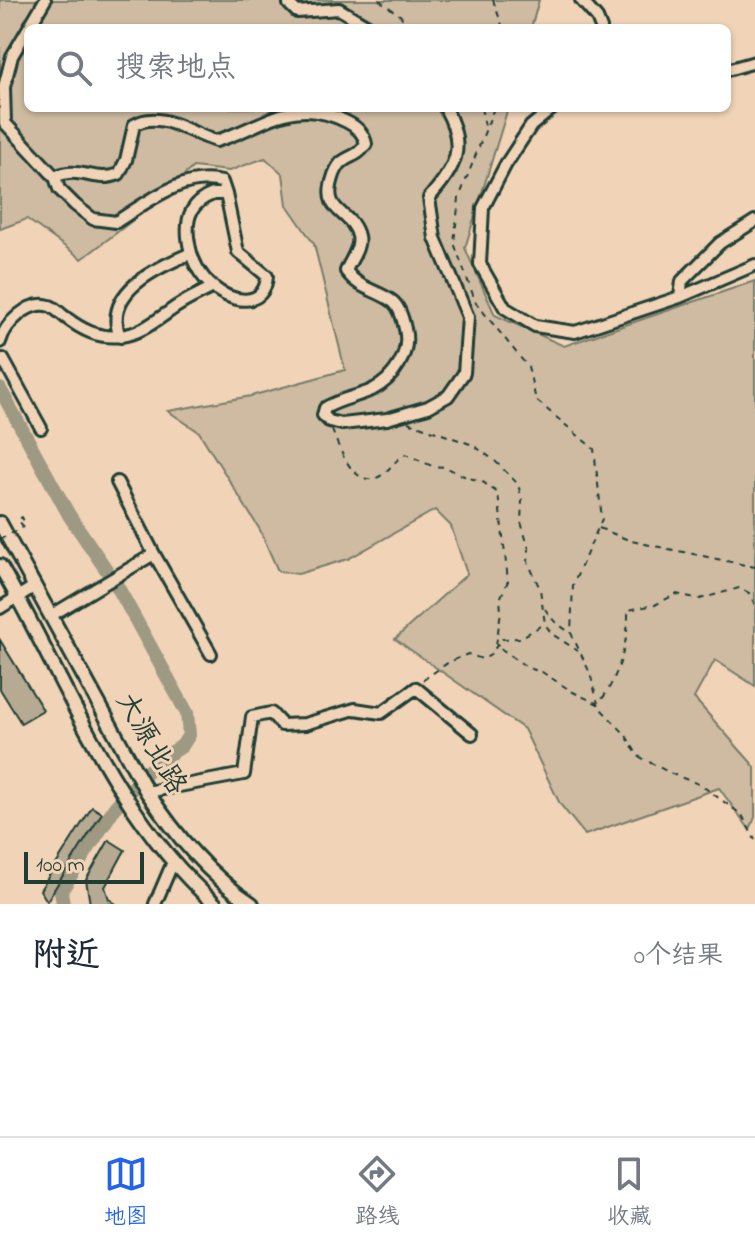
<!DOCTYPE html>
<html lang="zh">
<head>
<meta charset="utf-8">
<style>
	body { margin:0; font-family:"Indie Flower","LXGW WenKai TC",sans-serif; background:#f6f6f7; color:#1f2937 }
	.scale { position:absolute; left:24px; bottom:20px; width:120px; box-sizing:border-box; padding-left:8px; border:4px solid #1f3d34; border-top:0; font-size:22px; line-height:28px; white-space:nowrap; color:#1f3d34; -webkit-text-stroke:6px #f1d4b7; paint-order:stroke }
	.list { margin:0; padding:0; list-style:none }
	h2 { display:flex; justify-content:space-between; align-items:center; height:104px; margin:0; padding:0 32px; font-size:34px }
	h2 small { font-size:26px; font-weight:400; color:#747a83 }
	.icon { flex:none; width:44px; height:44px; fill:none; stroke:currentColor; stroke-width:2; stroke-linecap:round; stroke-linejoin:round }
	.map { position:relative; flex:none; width:755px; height:904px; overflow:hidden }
	.search { position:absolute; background:#fff; box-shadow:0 2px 6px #0004; left:24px; right:24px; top:24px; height:88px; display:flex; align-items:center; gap:20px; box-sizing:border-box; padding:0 28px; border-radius:12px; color:#747a83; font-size:30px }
	.sheet { height:232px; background:#fff }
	nav { display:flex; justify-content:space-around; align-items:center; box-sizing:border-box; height:112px; border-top:2px solid #e0e1e3; background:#fff; font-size:22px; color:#747a83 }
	nav a { display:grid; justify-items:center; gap:4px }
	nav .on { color:#2563eb }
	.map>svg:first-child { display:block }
	.green { fill:#cfbba2; stroke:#777c6b; stroke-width:2 }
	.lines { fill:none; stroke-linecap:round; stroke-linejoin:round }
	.river { stroke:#9e9983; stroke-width:14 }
	.building { fill:#b6aa93; stroke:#1f3d34; stroke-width:2 }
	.minor-casing { stroke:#1f3d34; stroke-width:16 }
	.major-casing { stroke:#1f3d34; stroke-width:18 }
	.path { stroke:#1f3d34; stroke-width:2; stroke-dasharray:6 6; stroke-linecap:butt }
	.minor { stroke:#f1d4b7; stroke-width:10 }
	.major { stroke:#f1d4b7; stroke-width:12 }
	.path-bridge { stroke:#1f3d34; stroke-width:2; stroke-dasharray:6 6; stroke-linecap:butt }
	.labels { text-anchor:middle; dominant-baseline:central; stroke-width:6; stroke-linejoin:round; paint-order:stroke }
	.street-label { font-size:28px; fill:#1f3d34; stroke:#f1d4b7 }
</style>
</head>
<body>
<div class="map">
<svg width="755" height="904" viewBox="0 0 755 904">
	<rect width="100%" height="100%" fill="#f1d4b7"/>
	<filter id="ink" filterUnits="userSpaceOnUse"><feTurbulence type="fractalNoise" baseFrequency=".0125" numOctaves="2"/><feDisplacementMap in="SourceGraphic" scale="16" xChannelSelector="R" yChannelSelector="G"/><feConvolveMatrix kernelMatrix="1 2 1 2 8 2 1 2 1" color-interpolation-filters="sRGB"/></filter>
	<g filter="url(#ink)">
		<!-- green -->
		<path class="green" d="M0 0H539L531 28H28V108H508L465 248 495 315 564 346 755 281V686L715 660 694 698 755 767V817L750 830 719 788 585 835 560 804 524 729 395 639 467 574 451 526 435 510 348 559 298 574 278 571 260 530 199 432 168 411 251 396 345 370 314 244 287 205 283 174 265 158 229 171 193 167 145 211 82 259 27 219 0 229Z"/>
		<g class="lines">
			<!-- river -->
			<path class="river" d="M0 389 69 515 116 584 187 713 189 735 182 746 157 762 115 807 61 891 63 904"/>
		</g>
		<!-- building -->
		<path class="building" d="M0 640 43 710 21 723 0 689Z
			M92 807 102 813 47 901 40 890Z
			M109 840 125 850 105 887 109 899 116 904H90L86 880Z"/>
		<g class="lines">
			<defs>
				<path id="minor" d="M45 0 12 56 4 87 5 123 55 177 59 189 75 205 93 219 116 222C148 202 182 173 222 182L226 194
					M290 0 289 4 297 12 339 9 371 28
					M581 0 597 18 601 28
					M727 70 755 62
					M553 108 531 126 506 164 483 208 480 264 505 308 535 326 575 332 680 297 755 265
					M55 177C79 165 95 184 119 174L126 160 134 125C159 109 189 133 216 141 266 126 293 94 347 122 357 127 364 133 366 144 356 158 352 154 342 162 338 165 334 174 333 178 321 214 352 210 358 236 361 248 350 260 346 271 360 290 375 289 392 301 400 307 403 319 405 329 411 353 394 379 372 390 356 397 340 399 325 408L323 415 329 421 342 424 387 419 428 407 448 396 464 373 468 317 435 238 429 198C456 167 467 147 445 108
					M213 194H226L238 252 267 276C265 309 231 303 212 286 197 273 190 256 188 237 186 216 192 202 213 194Z
					M680 297 682 281 720 243 755 221
					M120 337C102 292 157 268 189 254
					M0 342C5 324 29 299 50 306 55 308 61 314 65 317 82 330 99 339 121 336 141 333 154 322 170 311 183 301 198 295 213 287
					M3 359 41 428
					M117 482 154 554 211 654
					M0 608 35 586
					M52 615 154 554
					M147 792 244 774 252 717 271 713 282 725 305 724 355 709 381 713 416 688 472 734
					M155 904 173 862"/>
				<path id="major" d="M0 523 147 792C176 835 208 875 252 904
					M0 566C67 681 113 814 215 904"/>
			</defs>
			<!-- minor casing -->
			<use href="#minor" class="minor-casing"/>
			<!-- major casing -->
			<use href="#major" class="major-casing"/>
			<!-- path -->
			<path class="path" d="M379 0 401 16 407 28
				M493 0 503 28
				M481 108 485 126
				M494 108 459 198 454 243 476 303 528 367 536 400 594 449 602 519 573 585 571 633 590 673 599 707 625 734 638 756 672 774 701 785 742 815 755 840
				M408 422 473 445 494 460 518 484 522 500 521 522 529 549 528 562 540 589 545 624 552 634 578 651
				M332 430C339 448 355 493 382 475 391 468 396 459 406 454L432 466 445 467 468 478 480 480 498 493 508 581 500 599 501 611 496 645 528 668 542 672 573 692 598 704C618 681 629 640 628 610L655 605 676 594 700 599 739 588 749 593 755 605
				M24 527 18 520 22 517 25 524
				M599 528 631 541 755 567
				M545 609 554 621 569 632
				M423 680 449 662 468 654 482 659 489 656 502 639 520 638 544 624"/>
			<!-- minor -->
			<use href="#minor" class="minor"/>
			<!-- major -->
			<use href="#major" class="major"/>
			<!-- path-bridge -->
			<path class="path-bridge" d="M0 539 24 527"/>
		</g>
	</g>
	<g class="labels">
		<!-- street labels -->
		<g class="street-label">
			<text transform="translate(150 744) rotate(60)">大源北路</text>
		</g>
	</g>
</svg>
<div class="scale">100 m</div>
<div class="search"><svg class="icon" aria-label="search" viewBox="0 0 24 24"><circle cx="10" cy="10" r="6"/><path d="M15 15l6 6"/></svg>搜索地点</div>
</div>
<section class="sheet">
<h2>附近<small>0个结果</small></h2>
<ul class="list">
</ul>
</section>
<nav>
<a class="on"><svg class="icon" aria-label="map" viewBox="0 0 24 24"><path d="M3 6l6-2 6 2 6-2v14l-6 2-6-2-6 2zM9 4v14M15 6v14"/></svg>地图</a>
<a><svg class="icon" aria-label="directions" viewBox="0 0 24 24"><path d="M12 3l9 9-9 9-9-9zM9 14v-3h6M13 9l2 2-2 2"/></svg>路线</a>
<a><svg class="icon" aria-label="saved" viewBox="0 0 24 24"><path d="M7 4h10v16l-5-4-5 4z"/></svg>收藏</a>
</nav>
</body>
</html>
